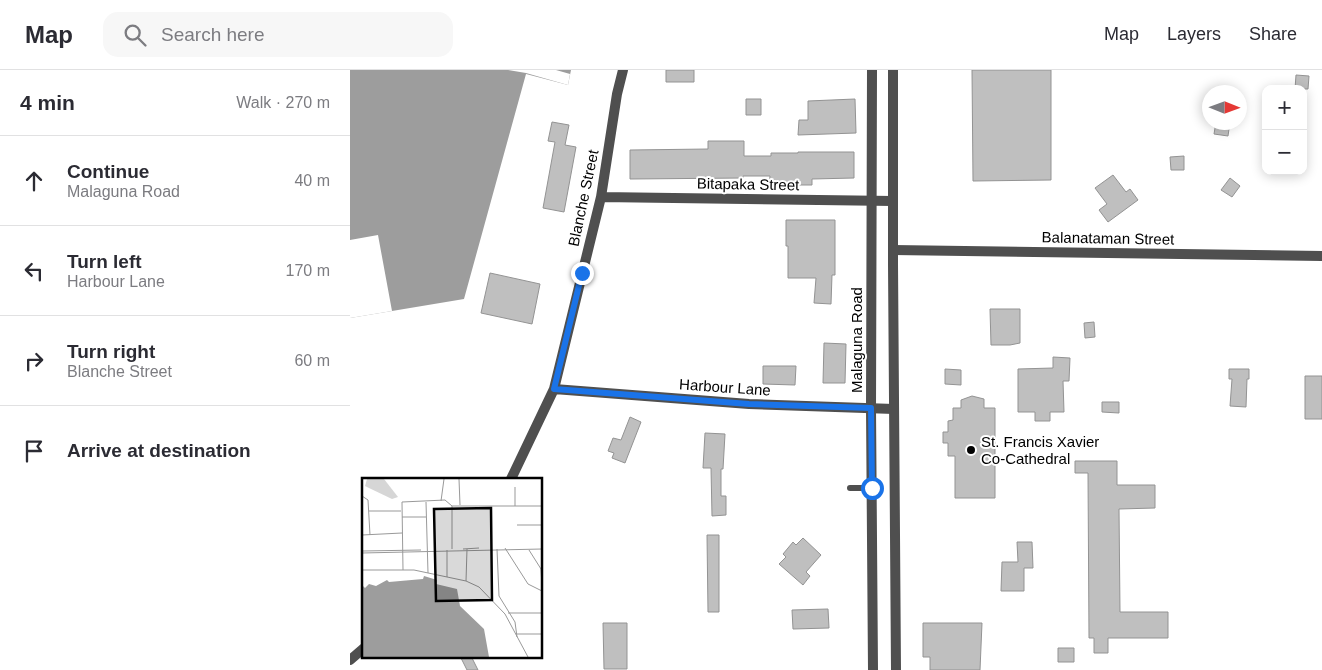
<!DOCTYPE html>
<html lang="en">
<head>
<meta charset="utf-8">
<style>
	body { margin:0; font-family:Helvetica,sans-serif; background:#f7f7f7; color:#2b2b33 }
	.controls { position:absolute; right:15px; top:15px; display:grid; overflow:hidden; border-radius:10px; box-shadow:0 2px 12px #0003 }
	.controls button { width:45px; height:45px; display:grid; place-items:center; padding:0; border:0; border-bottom:1px solid #e1e1e2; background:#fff; color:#2b2b33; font:25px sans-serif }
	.compass { position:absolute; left:852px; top:15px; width:45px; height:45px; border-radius:50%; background:#fff; box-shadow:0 2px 12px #0003; rotate:91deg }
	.stop { position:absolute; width:15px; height:15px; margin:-11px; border:4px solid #1a73e8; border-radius:50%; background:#fff }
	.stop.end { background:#1a73e8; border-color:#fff; box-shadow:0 1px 5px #0008 }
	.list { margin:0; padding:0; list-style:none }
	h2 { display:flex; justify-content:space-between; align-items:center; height:65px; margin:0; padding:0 20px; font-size:21px }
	h2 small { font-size:16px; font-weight:400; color:#7c7c81 }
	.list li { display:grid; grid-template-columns:32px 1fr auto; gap:15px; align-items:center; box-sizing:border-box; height:90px; padding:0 20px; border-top:1px solid #e1e1e2 }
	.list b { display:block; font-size:19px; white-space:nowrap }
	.list p { margin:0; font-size:16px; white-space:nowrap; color:#7c7c81 }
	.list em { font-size:16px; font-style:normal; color:#7c7c81 }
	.icon { flex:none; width:28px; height:28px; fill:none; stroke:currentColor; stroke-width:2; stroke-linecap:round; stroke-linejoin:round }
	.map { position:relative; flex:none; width:972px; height:600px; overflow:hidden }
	header { display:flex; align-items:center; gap:30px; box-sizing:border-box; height:70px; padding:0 25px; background:#fff; border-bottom:1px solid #e1e1e2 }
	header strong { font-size:24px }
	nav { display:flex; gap:28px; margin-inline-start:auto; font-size:18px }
	.search { width:350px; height:45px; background:#f7f7f7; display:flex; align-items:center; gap:12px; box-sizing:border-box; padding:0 18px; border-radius:15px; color:#7c7c81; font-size:19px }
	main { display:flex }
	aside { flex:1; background:#fff }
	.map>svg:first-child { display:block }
	.water { fill:#9d9d9d }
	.pier { fill:#fff }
	.building { fill:#bfbfbf; stroke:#939393 }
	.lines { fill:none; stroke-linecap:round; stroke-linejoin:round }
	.service { stroke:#4f4f4f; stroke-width:6 }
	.minor { stroke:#4f4f4f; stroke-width:10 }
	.tertiary { stroke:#4f4f4f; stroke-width:10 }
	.route { stroke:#1a73e8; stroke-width:6 }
	.poi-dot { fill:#000; stroke:#fff; stroke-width:2 }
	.labels { text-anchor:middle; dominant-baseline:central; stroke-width:4; stroke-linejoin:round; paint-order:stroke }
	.street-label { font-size:15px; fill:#000; stroke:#fff }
	.poi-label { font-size:15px; fill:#000; stroke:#fff; text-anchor:start }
	.inset-road { fill:none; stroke:#999; stroke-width:1 }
	.view { fill:#000; fill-opacity:0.15; stroke:#000; stroke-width:2.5 }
	.inset-edge { fill:none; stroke:#000; stroke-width:2.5 }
</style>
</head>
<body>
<header>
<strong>Map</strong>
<div class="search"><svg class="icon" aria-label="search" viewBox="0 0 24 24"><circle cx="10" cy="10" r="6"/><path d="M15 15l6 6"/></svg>Search here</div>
<nav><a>Map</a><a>Layers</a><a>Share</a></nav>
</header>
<main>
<aside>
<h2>4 min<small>Walk · 270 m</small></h2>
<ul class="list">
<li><svg class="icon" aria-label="ahead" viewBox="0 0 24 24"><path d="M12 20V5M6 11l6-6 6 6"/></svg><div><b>Continue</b><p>Malaguna Road</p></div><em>40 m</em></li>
<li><svg class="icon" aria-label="left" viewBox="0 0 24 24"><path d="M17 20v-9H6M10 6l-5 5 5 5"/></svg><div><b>Turn left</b><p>Harbour Lane</p></div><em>170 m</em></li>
<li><svg class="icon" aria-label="right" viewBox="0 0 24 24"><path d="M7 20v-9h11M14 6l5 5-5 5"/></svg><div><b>Turn right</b><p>Blanche Street</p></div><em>60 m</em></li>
<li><svg class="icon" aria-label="arrive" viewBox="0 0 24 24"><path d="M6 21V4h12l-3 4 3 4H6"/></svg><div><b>Arrive at destination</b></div></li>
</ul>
</aside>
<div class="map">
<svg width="972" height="600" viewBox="0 0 972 600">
	<rect width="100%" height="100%" fill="#fff"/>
	<!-- water -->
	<path class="water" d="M0 0H221L218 15 176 4 114 229 0 248Z"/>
	<!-- pier -->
	<path class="pier" d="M158 0H206L220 4 218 15 176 3Z
		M28 165 42 241 0 248V170Z"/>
	<!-- building -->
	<path class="building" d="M316 0H344V12H316Z
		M622 0H701V110L623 111Z
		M946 5 959 6 958 19H945Z
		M396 29H411V45H396Z
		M505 29 506 63 448 65 449 50H458V31Z
		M202 52 219 55 215 75 226 77 214 142 193 138 205 72 198 71Z
		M866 52H880L878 66 864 64Z
		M358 71H394V86H421V83H448V82H504V108L462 109V115H419L420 106H393V108L280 109V80L358 79Z
		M834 86V100H821L820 87Z
		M763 105 776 122 780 119 788 130 758 152 749 140 757 134 745 118Z
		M880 108 890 116 882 127 871 120Z
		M436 150H485V205H482L481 234 464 233 466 208H438V176H436Z
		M140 203 190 214 182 254 131 243Z
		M640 239H670V273L660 275H641Z
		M744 252 745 267 735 268 734 253Z
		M474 273 496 274 495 313H473Z
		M703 287 720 288 719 311H713L714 342H700V351H685V342H668V299L703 298Z
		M413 296H446L445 315 413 314Z
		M595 299 611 300V315L595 314Z
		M879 299H899V309H897L896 337 880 336 882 309H879Z
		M955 306H972V349H955Z
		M622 326 634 329V338H645V428H605V386H598V373H593V362H598V351L603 350V338H611V330Z
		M752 332H769V343L752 342Z
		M280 347 291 352 275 393 262 388 264 383 258 381 263 368 271 370Z
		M355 363 375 364 373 399H371V426H376V445L362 446 361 398H353Z
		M725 391H767V415H805V438L769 439 770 542H818V568H758V583H744V568H739L738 403H725Z
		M357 465H369V542H358Z
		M453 468 471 485 456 502 460 506 453 515 429 494 436 487 433 484 443 472 446 475Z
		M667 472H682L683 498H674V521H651L652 492H668Z
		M478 539 479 558 443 559 442 540Z
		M253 553H277V599H254Z
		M573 553H632L630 600H580V587H573Z
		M708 578H724V592H708Z
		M110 586H121L128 600H117Z"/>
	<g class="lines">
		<!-- service -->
		<path class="service" d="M500 418H521"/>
		<!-- minor -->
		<path class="minor" d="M251 127 543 131
			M543 180 972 186
			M204 319 399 334 544 339
			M161 409 204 319 251 127 267 24 273 0
			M0 590 14 578"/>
		<!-- tertiary -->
		<path class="tertiary" d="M522 0 521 338 523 600
			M543 0V194L546 600"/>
	</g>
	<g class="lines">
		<!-- route -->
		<path class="route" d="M232 203 204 319 399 334 521 338 522 418"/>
	</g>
	<!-- markers -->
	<circle class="poi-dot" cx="621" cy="380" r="5"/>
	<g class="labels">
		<!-- street labels -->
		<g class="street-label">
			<text transform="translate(398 114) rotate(1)">Bitapaka Street</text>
			<text transform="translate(233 128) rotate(-78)">Blanche Street</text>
			<text transform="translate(758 168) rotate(1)">Balanataman Street</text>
			<text transform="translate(506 270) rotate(-90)">Malaguna Road</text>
			<text transform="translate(375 317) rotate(4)">Harbour Lane</text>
		</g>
		<!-- poi labels -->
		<g class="poi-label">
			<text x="631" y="371">St. Francis Xavier<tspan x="631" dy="17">Co-Cathedral</tspan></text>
		</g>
	</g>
	<!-- overview -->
	<g transform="translate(12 408)">
		<rect width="180" height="180" fill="#fff"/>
		<path d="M5 1H22L36 19 30 21 7 10 3 8Z" fill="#d6d6d6"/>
		<path d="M62 98 75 102 74 106 95 111 98 128 122 151 127 179H0V107L3 110 7 106 14 108 25 102 27 104 61 101Z" fill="#9d9d9d"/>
		<path class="inset-road" d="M97 1 98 27M153 9V28M0 18 6 22 8 57M79 23 82 1M64 24 66 95M90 28H180M90 28V71M7 33H39M40 39H64M155 47H180M0 57 40 55M143 70 166 106 180 113M101 71 117 70M135 71 137 118 153 144 155 159M85 72V99M167 72 179 91 180 108M1 73 59 72M0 75 180 71M0 92H52L104 103 117 109 143 136 166 179M41 92 40 24 83 22 90 28M104 103 105 71M146 135H180M154 156H180"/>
		<path class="view" d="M129 30 130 122 74 123 72 31Z"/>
		<rect width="180" height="180" class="inset-edge"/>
	</g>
</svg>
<div class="controls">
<button>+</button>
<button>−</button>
</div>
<svg class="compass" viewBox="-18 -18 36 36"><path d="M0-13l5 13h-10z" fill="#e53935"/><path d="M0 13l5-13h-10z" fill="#7c7c81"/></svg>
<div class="stop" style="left:522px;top:418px"></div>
<div class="stop end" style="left:232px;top:203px"></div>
</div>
</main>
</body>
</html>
